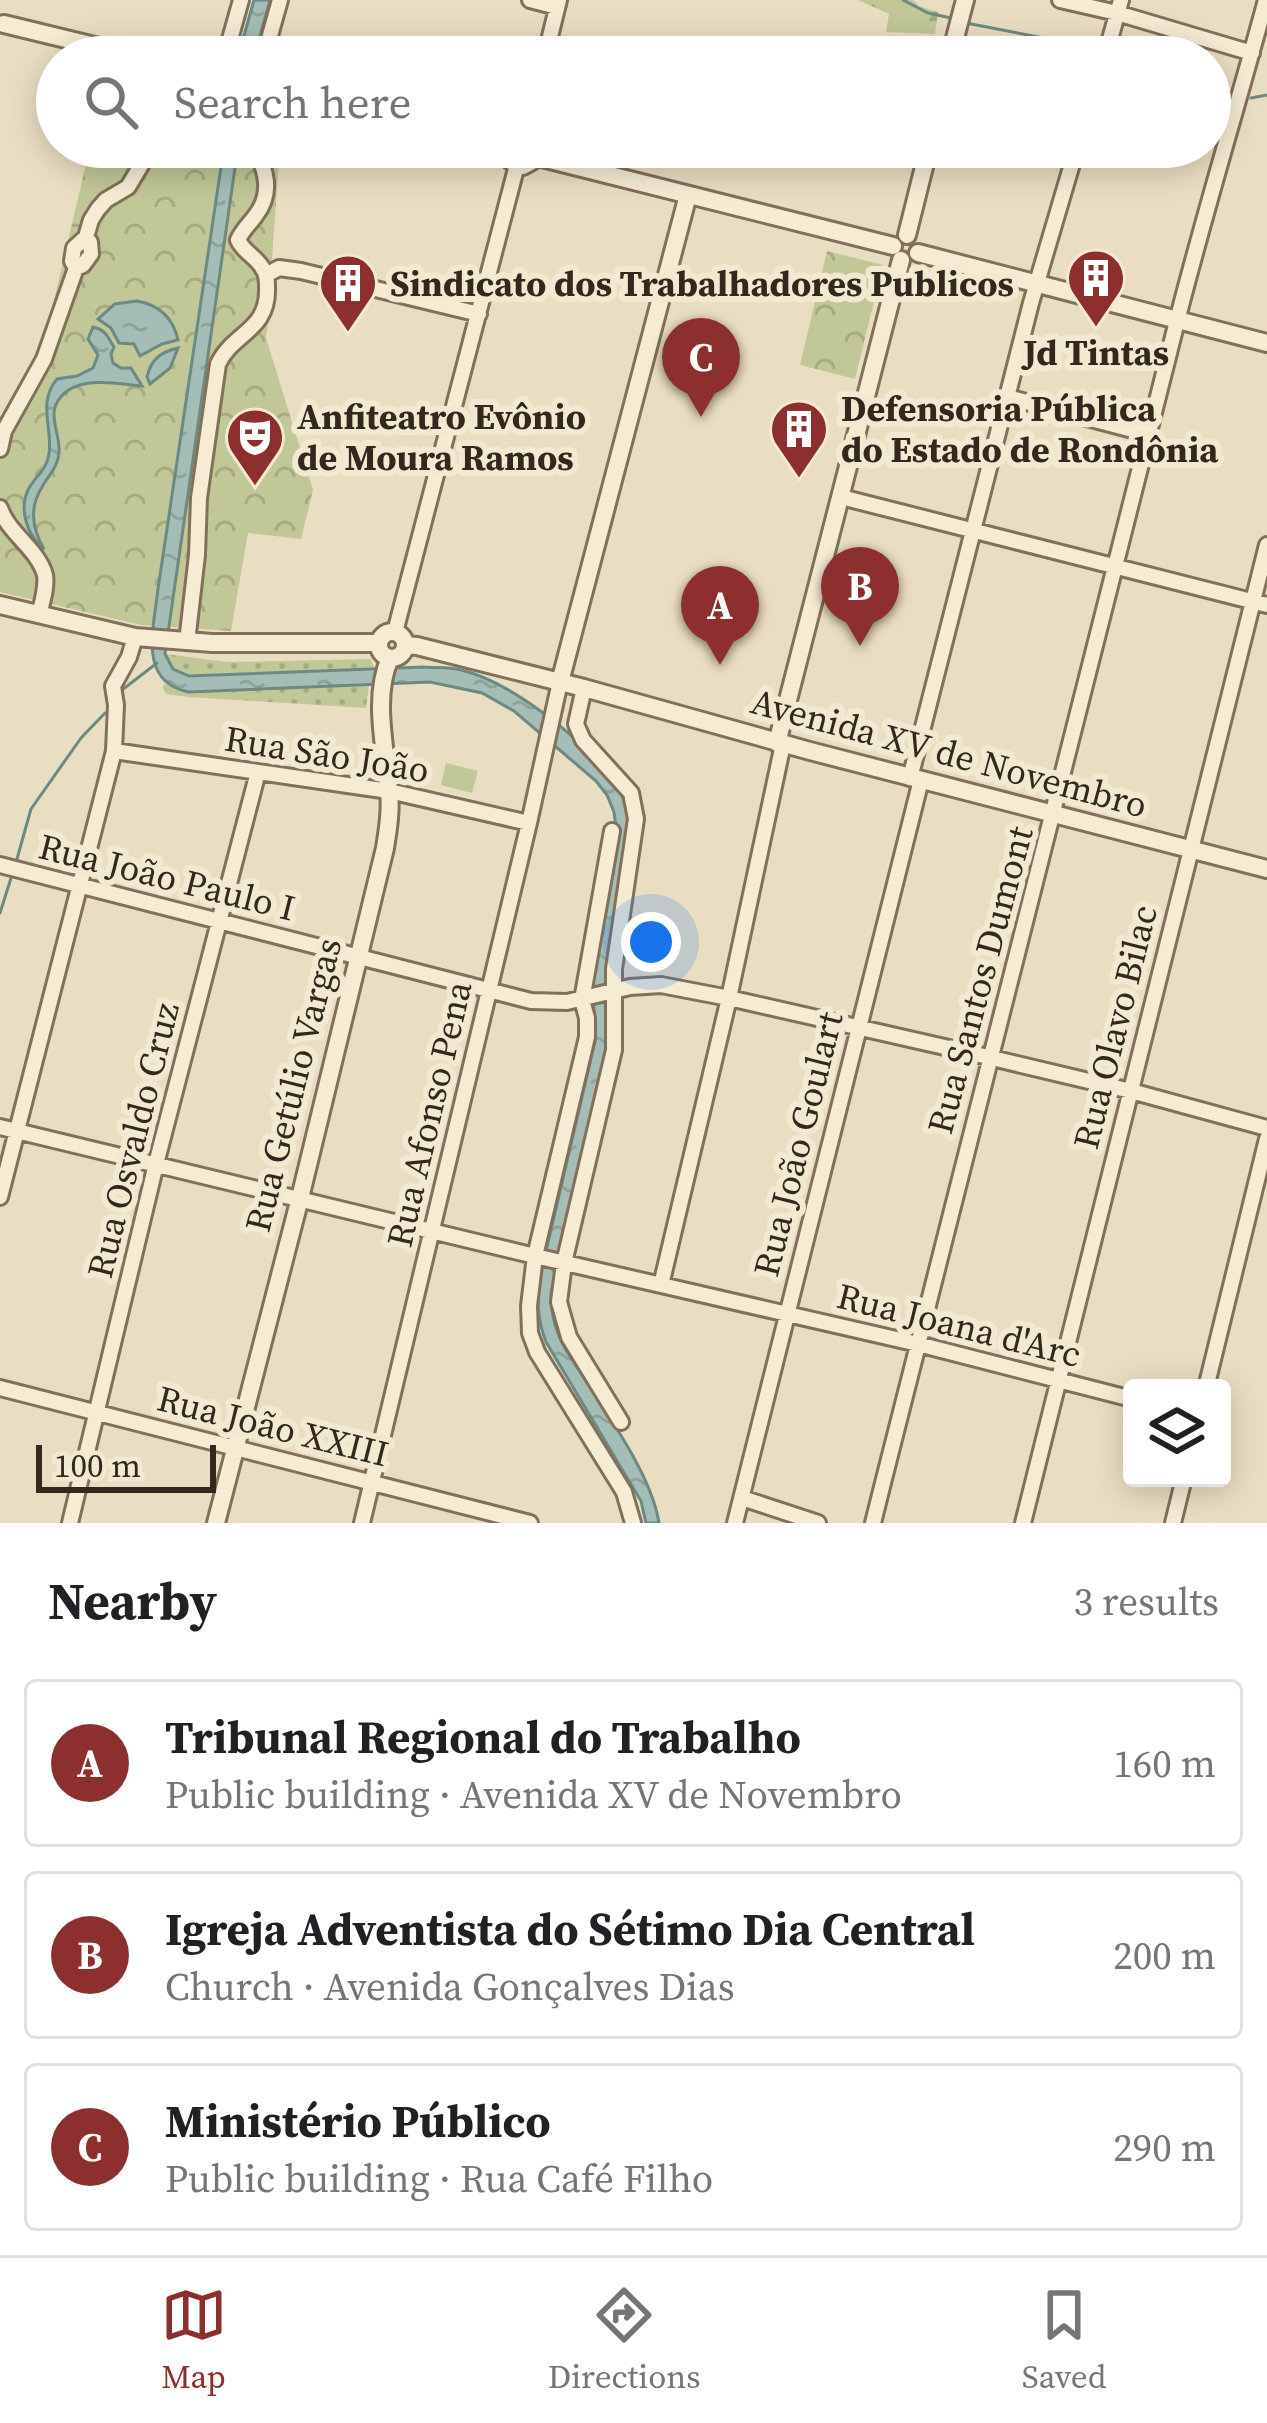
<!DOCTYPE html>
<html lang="en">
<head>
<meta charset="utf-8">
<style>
	body { margin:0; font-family:"Source Serif 4",serif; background:#f6f6f6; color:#202124 }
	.controls { position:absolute; right:36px; bottom:36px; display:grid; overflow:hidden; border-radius:12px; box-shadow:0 6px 30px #0003 }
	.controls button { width:108px; height:108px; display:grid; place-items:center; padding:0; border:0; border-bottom:3px solid #e0e0e0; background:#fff; color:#202124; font:60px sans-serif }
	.scale { position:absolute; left:36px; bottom:30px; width:180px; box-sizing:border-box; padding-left:12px; border:6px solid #34281e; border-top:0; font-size:33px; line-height:42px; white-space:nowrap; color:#34281e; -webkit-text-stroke:9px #f2e9d1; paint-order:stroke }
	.you { position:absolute; left:651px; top:942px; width:42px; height:42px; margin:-30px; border:9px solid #fff; border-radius:50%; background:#1a73e8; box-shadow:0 0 0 18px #1a73e833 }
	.badge { display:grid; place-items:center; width:78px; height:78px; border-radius:50%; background:#8d2f2f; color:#fff; font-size:39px; font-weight:700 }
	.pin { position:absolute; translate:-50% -99px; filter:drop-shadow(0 3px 6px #0008) }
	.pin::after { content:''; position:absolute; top:63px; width:42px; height:36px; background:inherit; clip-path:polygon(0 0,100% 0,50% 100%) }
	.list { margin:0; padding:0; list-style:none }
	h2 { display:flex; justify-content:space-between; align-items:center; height:156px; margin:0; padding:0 48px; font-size:51px }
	h2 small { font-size:39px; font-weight:400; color:#757577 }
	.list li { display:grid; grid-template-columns:78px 1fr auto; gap:36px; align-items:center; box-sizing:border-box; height:168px; margin:0 24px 24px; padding:0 24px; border:3px solid #e0e0e0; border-radius:12px }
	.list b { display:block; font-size:45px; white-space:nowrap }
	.list p { margin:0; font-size:39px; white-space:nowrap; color:#757577 }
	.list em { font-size:39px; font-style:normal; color:#757577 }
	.icon { flex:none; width:66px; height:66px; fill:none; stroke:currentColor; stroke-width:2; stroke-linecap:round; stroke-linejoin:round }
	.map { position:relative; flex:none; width:1267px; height:1523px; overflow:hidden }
	.search { position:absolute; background:#fff; box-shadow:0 6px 30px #0003; left:36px; right:36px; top:36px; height:132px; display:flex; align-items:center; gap:30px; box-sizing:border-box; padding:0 42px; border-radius:66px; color:#757577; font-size:45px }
	.sheet { height:732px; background:#fff }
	nav { display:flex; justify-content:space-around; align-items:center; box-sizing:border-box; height:168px; border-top:3px solid #e0e0e0; background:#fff; font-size:33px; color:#757577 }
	nav a { display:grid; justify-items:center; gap:6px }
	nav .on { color:#8d2f2f }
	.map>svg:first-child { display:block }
	.grass { fill:url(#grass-dots) }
	.forest { fill:url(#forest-firs) }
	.park { fill:url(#park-crowns) }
	.pitch { fill:#c1c797 }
	.water { fill:url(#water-ripples); stroke:#6c8a83; stroke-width:3 }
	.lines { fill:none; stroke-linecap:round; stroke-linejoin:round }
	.stream { stroke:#6c8a83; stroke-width:3 }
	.minor-casing { stroke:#83705a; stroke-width:20 }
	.tertiary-casing { stroke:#83705a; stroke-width:22 }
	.minor { stroke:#f6ecd4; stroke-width:14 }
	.tertiary { stroke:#f6ecd4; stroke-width:16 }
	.labels { text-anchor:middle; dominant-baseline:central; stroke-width:12; stroke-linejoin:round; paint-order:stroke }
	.poi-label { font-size:36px; font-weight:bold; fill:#34281e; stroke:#f2e9d1; text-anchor:start }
	.street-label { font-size:36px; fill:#34281e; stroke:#f2e9d1 }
</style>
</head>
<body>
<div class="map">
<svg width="1267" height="1523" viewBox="0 0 1267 1523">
	<defs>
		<pattern id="grass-dots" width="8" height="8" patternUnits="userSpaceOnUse" patternTransform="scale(3)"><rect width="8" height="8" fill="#c1c797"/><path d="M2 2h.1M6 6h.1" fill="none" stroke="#a6ab82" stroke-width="1.8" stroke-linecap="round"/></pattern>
		<pattern id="forest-firs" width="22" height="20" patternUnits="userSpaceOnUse" patternTransform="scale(3)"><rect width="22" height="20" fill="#c1c797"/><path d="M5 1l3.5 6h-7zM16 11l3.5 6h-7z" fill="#a6ab82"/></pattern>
		<pattern id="park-crowns" width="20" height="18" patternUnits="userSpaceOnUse" patternTransform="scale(3)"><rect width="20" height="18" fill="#c1c797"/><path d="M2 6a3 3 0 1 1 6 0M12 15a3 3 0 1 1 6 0" fill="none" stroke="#a6ab82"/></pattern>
		<pattern id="water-ripples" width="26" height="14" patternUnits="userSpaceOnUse" patternTransform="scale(3)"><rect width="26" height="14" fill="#a4bdb6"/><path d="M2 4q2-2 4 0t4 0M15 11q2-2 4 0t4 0" fill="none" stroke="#8ea29c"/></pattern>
	</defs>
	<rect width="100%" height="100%" fill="#eadec2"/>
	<!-- grass -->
	<path class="grass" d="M165 654 228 662 371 659 374 668 189 676 173 669Z
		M165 683 175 689 189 692 369 685 366 708 189 697 166 694 163 687Z"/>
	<!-- forest -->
	<path class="forest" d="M858 0H913L919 6 938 12 935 34 886 32 889 14Z"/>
	<!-- park -->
	<path class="park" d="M90 147H280L272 259 275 275 266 338 313 490 301 539 248 533 231 631 141 625 0 592V423L44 343Z
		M827 251 883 265 855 379 800 365Z"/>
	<!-- pitch -->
	<path class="pitch" d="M262 426 285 429 280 462 257 459Z
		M446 763 478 771 472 793 441 785Z"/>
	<!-- water -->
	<path class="water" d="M254 0H270L254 57H238Z
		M224 147H238L165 654 173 669 189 676 424 667C436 668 449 667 461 670 509 681 574 733 606 770 619 784 625 802 631 820L610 1045 551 1293C551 1315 555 1330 566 1350 595 1397 651 1470 659 1523H646L641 1501 546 1342C538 1321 537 1304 539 1281L595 1041 593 984 616 827 614 812 607 795 596 781 514 711 482 693 430 682 189 692C137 682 154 628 158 589Z
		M137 301C159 305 173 317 178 340L162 344 140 356 134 344 119 343 111 328 98 319 115 304Z
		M93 327C106 330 107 336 114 347L111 354 113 363 121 368H131L142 386C119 384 87 377 67 391 42 410 61 431 59 453 58 467 48 476 42 487 29 508 32 529 44 549 27 535 18 509 29 488 36 476 47 469 49 454 53 427 37 403 57 379L77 376 93 368 98 355 88 339Z
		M178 348 170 368 150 384 147 377C151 359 161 352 178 348Z"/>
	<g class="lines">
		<!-- stream -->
		<path class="stream" d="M903 0 928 13 951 18
			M966 23 1054 40 1088 57
			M1251 98 1267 95
			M1210 107H1225
			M122 690 157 663
			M15 866 31 809 81 738 105 713
			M0 913 12 875"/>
		<defs>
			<path id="minor" d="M530 0 557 7
				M1060 0 1117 13 1252 53
				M225 57 241 0
				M264 57 280 0
				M545 57 559 0
				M1105 57 1121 0
				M76 268 83 265 91 254 90 242 86 237
				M266 275 279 268 301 271 479 314
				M1007 397 1148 434
				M0 449 4 431 44 359 76 268 72 261 74 248 86 237 91 220 98 209 106 200 128 187 152 147
				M841 497 1267 605
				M0 508C8 533 38 549 45 575 47 587 42 603 39 615
				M395 632 517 165
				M187 642 197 555 199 498 218 364C233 332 269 331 267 287 267 281 267 274 263 269 257 257 244 253 238 240 243 229 249 225 256 215 273 193 266 169 254 147
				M584 688 576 724 583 740 631 793 636 819 614 969V1050L564 1263 559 1302 569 1337 621 1422
				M114 751 389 791 529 823
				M910 778 1031 303 1077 147
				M612 831 582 1000 587 1018V1037L535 1256 529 1306 530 1333 537 1352 624 1492 633 1523
				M0 865 531 1001 567 1002 630 987 661 985 729 998 971 1053 1131 1091 1267 1128
				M0 1127 535 1256 918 1344 1132 1399
				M0 1197 114 751 116 705 113 686 129 657 135 637
				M661 1285 729 998 783 744
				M0 1388 530 1523
				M1206 1388 1267 1139
				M742 1498 818 1523
				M70 1523 156 1164 258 772
				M362 1523 529 823 560 682
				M735 1523 921 780
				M873 1523C972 1126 1075 730 1174 333 1202 221 1236 111 1266 0
				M1023 1523 1267 545
				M1173 1523 1184 1478"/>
			<path id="tertiary" d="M4 24 140 57
				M950 57 965 0
				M508 147 511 161 523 166 532 161 534 147
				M534 156 893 246
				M907 235 929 147
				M918 253 1267 343
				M0 605 135 637 212 643H379
				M379 645a13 13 0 1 1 26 0a13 13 0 1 1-26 0Z
				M405 645 417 646 584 688 810 751 1267 869
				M560 682 688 195
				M777 743 901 260
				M216 1523 300 1198 385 848C388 829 391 811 389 791 386 749 372 698 390 658"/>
		</defs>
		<!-- minor casing -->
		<use href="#minor" class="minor-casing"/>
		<!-- tertiary casing -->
		<use href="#tertiary" class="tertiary-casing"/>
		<!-- minor -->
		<use href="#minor" class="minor"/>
		<!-- tertiary -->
		<use href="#tertiary" class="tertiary"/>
	</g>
	<!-- icons -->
	<defs>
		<symbol id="building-pin" viewBox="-11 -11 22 30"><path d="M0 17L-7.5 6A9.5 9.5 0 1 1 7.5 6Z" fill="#8d2f2f" stroke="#f2e9d1"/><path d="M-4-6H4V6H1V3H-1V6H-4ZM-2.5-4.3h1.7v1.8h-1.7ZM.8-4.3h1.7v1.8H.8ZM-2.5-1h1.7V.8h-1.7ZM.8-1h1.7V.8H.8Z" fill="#fff"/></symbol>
		<symbol id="theatre-pin" viewBox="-11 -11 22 30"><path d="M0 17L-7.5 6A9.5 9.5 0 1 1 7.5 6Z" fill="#8d2f2f" stroke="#f2e9d1"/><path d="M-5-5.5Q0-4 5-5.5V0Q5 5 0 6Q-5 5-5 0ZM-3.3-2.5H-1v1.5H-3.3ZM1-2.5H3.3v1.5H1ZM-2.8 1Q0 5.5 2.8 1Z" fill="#fff"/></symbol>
	</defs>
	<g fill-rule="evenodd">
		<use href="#building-pin" x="1063" y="245" width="66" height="90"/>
		<use href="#building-pin" x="315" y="250" width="66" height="90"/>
		<use href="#building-pin" x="766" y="396" width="66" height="90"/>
		<use href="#theatre-pin" x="222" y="404" width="66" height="90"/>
	</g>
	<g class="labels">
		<!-- poi labels -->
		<g class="poi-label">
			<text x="390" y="283">Sindicato dos Trabalhadores Publicos</text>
			<text x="1096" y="352" text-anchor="middle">Jd Tintas</text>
			<text x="841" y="408">Defensoria Pública<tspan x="841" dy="41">do Estado de Rondônia</tspan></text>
			<text x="297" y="416">Anfiteatro Evônio<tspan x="297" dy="41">de Moura Ramos</tspan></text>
		</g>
		<!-- street labels -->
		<g class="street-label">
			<text transform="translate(949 753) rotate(15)">Avenida XV de Novembro</text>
			<text transform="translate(327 754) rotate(9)">Rua São João</text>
			<text transform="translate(167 877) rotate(14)">Rua João Paulo I</text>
			<text transform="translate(980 980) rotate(-75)">Rua Santos Dumont</text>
			<text transform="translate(1115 1027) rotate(-76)">Rua Olavo Bilac</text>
			<text transform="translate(293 1085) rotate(-76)">Rua Getúlio Vargas</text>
			<text transform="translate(429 1114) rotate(-77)">Rua Afonso Pena</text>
			<text transform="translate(133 1140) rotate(-76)">Rua Osvaldo Cruz</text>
			<text transform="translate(798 1144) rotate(-76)">Rua João Goulart</text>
			<text transform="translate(959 1325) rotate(14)">Rua Joana d'Arc</text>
			<text transform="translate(273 1426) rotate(14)">Rua João XXIII</text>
		</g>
	</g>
</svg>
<div class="controls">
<button><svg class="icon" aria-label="layers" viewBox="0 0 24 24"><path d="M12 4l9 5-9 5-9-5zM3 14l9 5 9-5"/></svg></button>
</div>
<div class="scale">100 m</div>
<div class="you"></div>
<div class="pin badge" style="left:720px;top:665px">A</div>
<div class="pin badge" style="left:860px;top:646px">B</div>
<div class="pin badge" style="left:701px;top:417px">C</div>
<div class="search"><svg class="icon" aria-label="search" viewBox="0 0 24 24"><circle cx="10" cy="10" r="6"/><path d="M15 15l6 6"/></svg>Search here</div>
</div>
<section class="sheet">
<h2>Nearby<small>3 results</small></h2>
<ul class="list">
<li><span class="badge">A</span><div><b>Tribunal Regional do Trabalho</b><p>Public building · Avenida XV de Novembro</p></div><em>160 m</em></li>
<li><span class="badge">B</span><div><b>Igreja Adventista do Sétimo Dia Central</b><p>Church · Avenida Gonçalves Dias</p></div><em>200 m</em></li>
<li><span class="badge">C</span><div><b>Ministério Público</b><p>Public building · Rua Café Filho</p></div><em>290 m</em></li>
</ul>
</section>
<nav>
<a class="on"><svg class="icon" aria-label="map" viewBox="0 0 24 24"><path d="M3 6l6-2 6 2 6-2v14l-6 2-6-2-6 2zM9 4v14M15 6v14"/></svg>Map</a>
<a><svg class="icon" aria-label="directions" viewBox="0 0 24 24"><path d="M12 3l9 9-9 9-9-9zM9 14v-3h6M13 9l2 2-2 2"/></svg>Directions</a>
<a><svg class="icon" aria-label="saved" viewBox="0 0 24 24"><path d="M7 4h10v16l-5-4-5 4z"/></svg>Saved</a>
</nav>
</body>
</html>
